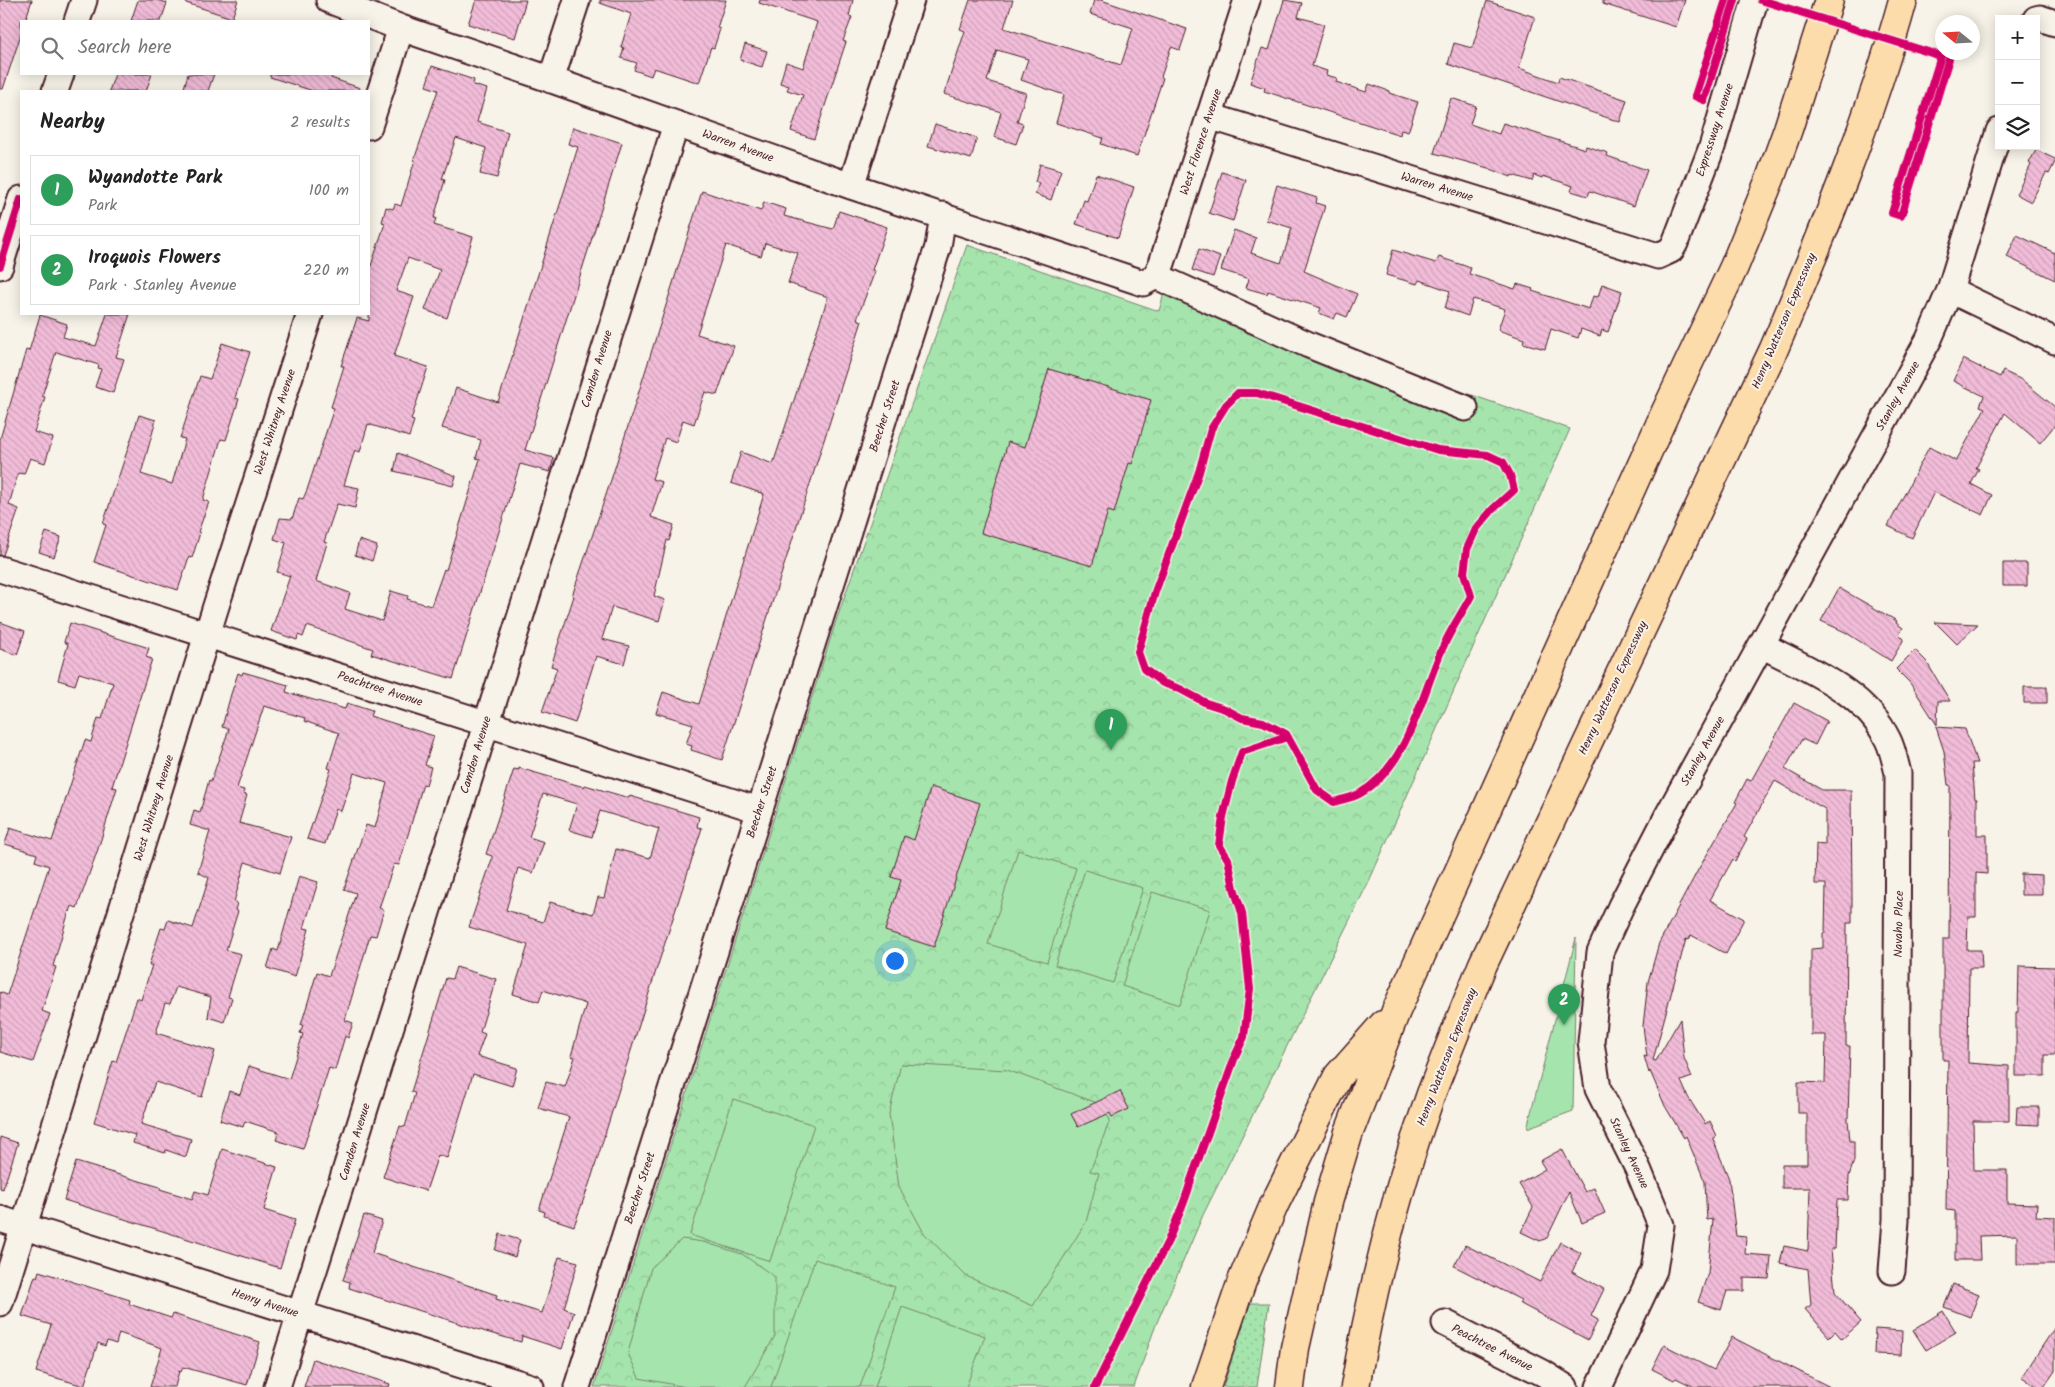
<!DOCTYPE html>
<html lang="en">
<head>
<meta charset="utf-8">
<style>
	body { margin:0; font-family:Kalam,sans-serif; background:#f6f6f6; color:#222 }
	.controls { position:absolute; right:15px; top:15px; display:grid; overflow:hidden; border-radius:0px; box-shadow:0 2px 12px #0003 }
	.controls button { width:45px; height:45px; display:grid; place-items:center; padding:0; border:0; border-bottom:1px solid #e0e0e0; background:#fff; color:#222; font:25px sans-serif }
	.compass { position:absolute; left:1935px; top:15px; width:45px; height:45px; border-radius:50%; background:#fff; box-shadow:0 2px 12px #0003; rotate:288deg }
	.you { position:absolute; left:894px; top:960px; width:18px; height:18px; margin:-12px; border:4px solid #fff; border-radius:50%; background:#1a73e8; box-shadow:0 0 0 8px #1a73e833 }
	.badge { display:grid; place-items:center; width:32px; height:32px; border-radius:50%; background:#4a1f2b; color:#fff; font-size:16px; font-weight:700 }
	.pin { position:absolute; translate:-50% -41px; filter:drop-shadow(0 1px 2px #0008) }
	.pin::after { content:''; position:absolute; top:26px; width:18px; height:15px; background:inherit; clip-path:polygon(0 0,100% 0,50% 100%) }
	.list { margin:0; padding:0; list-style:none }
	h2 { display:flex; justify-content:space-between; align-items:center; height:65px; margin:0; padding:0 20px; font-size:21px }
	h2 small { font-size:16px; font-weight:400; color:#767676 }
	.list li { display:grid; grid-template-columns:32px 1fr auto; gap:15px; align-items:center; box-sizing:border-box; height:70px; margin:0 10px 10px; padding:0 10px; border:1px solid #e0e0e0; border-radius:0px }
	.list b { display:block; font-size:19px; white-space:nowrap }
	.list p { margin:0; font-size:16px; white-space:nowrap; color:#767676 }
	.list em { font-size:16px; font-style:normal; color:#767676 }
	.icon { flex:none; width:28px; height:28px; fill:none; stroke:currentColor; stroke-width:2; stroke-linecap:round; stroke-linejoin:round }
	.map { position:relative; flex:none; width:2055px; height:1387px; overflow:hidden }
	.search { position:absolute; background:#fff; box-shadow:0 2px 12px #0003; left:20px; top:20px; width:350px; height:55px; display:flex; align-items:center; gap:12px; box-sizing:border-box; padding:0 18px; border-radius:0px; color:#767676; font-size:19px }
	.panel { position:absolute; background:#fff; box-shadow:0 2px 12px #0003; left:20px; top:90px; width:350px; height:225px; border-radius:0px }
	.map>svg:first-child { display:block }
	.grass { fill:url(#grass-dots); stroke:#78826c }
	.park { fill:url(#park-crowns); stroke:#78826c }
	.garden { fill:#a5e5ad; stroke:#78826c }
	.building { fill:url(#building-back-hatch); stroke:#4a1f2b; fill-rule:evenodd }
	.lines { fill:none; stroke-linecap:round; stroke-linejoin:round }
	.minor-casing { stroke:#4a1f2b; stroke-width:29 }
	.highway-casing { stroke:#4a1f2b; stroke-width:31 }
	.minor { stroke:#f7f3e8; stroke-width:25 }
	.highway { stroke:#fcdcab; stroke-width:28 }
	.cycleway-casing { stroke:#f7f3e8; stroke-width:11 }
	.cycleway { stroke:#d6006c; stroke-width:8 }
	.labels { text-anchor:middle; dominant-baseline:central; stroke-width:4; stroke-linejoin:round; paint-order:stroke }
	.street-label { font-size:12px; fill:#4a1f2b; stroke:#f7f3e8 }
</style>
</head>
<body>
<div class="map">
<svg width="2055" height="1387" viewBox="0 0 2055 1387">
	<defs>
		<pattern id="grass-dots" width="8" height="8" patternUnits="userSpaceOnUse" patternTransform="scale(1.25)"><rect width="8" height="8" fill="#a5e5ad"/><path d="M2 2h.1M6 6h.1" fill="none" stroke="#90c495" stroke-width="1.8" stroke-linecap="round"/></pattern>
		<pattern id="park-crowns" width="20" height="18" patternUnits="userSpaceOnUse" patternTransform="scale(1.25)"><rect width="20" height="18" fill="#a5e5ad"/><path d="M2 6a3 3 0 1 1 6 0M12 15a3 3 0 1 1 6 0" fill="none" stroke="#90c495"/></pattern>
		<pattern id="building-back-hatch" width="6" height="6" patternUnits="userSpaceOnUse" patternTransform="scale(1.25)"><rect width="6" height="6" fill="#f1bcd8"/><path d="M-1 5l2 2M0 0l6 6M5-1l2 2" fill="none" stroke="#d0a1ba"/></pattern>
	</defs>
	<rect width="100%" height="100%" fill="#f7f3e8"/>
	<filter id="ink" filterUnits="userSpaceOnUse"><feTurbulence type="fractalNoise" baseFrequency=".02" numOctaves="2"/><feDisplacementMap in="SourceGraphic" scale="10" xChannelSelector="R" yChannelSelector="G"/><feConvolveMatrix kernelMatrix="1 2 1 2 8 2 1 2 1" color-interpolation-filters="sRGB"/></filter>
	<g filter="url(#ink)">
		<!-- grass -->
		<path class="grass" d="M1250 1303H1269L1257 1387H1223Z"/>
		<!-- park -->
		<path class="park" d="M967 245 1159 311 1165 289 1570 429 1370 879 1203 1215 1155 1327 1134 1387H594L836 621Z"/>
		<!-- garden -->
		<path class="garden" d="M1018 850 1076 868 1047 962 988 944Z
			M1085 870 1143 888 1113 983 1055 965Z
			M1152 892 1210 910 1180 1005 1122 986Z
			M1576 938 1573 1111 1527 1128Z
			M901 1064 1007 1070 1100 1104 1110 1120 1090 1171 1099 1173 1086 1222 1033 1306 966 1276 924 1233 899 1187 889 1114Z
			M733 1099 814 1125 770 1261 690 1235Z
			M682 1239 703 1242 742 1254 775 1277V1336L745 1387H686L639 1378 628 1353 651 1268Z
			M815 1259 895 1287 860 1387H771Z
			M902 1307 985 1336 966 1387H875Z"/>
		<!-- building -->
		<path class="building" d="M0 0H32L25 21H21V34L3 89H0Z
			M138 0H157L167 3 161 21H131Z
			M186 0H238L232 18 186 3Z
			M476 0H526L515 38 468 24Z
			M600 0H726L717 28 720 29 714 48 711 47 699 83 654 68 651 76 634 70 637 63 621 58 624 48 621 47 631 14 600 3Z
			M760 0H853L849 16 852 17 843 41 846 42 814 139 791 131 803 95 787 90 789 86 780 83 786 62 803 68 817 22 759 3Z
			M970 0H1013L1004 28 1121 65 1133 28 1090 14 1094 0H1101L1187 29 1180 50 1171 47 1161 77 1163 78 1137 156 1101 144 1103 138 1056 123 1064 95 1021 80 1028 59 997 50 987 81 1026 93 1017 122 1023 124 1016 144 994 137 1001 112 944 94 965 31 960 29Z
			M1284 0 1302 3 1298 17 1324 24 1312 66 1327 71 1326 75 1337 78 1336 82 1366 92 1369 84 1389 91V93L1418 102 1408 132 1401 130 1400 135 1264 91 1265 88 1250 83 1262 48 1269 50Z
			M1603 0H1685L1676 27 1603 4Z
			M1487 1 1535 17 1519 68 1558 82 1559 77 1627 100 1620 122 1448 64 1454 43 1472 48Z
			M745 44 767 51 762 67 740 60Z
			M432 66 474 80 473 85 487 89 477 122 508 132 497 178 480 174 486 148 456 138 442 179 445 180 434 218H436L434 225 473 237 447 318 425 310 440 270 408 258 396 291 414 297 394 356 428 367 411 420 414 421 409 437 368 424 360 452 355 450 344 485 359 488 355 508 337 504 324 542 327 543 316 581 350 593 345 609 382 621 391 591 408 596 407 599 431 606 444 569 446 570 480 459 476 458 481 440 442 428 456 388 498 402 578 147 568 144 573 127 622 143 525 450 554 458 550 472 520 464 453 679 371 654 373 649 307 626 303 637 298 635 297 640 271 631 290 576 277 572 286 543 274 539 280 518 292 519 299 498 303 499 307 490 334 408 331 407 344 366H341L357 318 369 321V272L385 223 382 222 386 207 393 209 395 204 401 206 415 160H414L438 90 426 86Z
			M115 74H152L146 91H109Z
			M188 74H214L208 91H183Z
			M270 74H332L331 78 360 88 359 91H313L270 77Z
			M1451 98 1476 106 1470 124 1499 134 1503 123 1585 149 1586 146 1608 153 1607 156 1647 170 1634 206 1590 191 1588 196 1571 191 1573 186 1543 176 1542 178 1534 175 1532 181 1512 175 1511 177 1488 168 1434 153Z
			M935 124 977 138 971 159 928 146Z
			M2036 150 2055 159V162L2049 174 2046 173 2031 202 2016 194 2031 165 2029 163Z
			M1040 164 1061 170 1051 200 1035 194 1039 183 1035 182Z
			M1222 172 1246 180 1233 221 1209 213Z
			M1096 174 1134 187 1118 238 1076 224 1084 200 1087 201Z
			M1277 185 1317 198 1316 203 1325 206 1304 271 1357 294 1347 317 1337 313 1334 319 1319 313 1321 308 1268 291 1267 294 1246 288 1249 279 1221 270 1234 230 1256 238 1251 253 1281 263 1292 228 1266 220Z
			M702 191 761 211 764 202 786 209 784 216 833 229 839 211 887 227 872 270 875 271 857 319 862 321 722 760 691 750 692 746 686 744 693 724 656 713 663 692 699 704 764 494 731 483 741 452 773 464 828 297 788 283 798 253 765 243 761 256 726 245 697 334 734 346 717 395 705 392 694 424 683 420 676 442 665 438 652 479 662 482 651 517 674 525 669 541 667 540 654 596 665 600 659 621 612 607 602 639 629 646 624 664 596 656 575 723 542 712 557 668 551 666 574 596H572L612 477Z
			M2017 235 2055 253V280L2007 257Z
			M1199 249 1220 257 1213 277 1192 270Z
			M1393 250 1436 263 1439 257 1471 268 1469 274 1515 289 1517 284 1533 289 1532 291 1589 309 1593 296 1598 297 1602 284 1622 291 1608 332 1602 330 1600 336 1581 329 1578 338 1551 329 1545 349 1523 343 1524 339 1498 330 1505 309 1473 299 1468 316 1445 308 1450 291 1419 280 1417 284 1386 275Z
			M107 314H130L116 357 124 359 113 393 95 387 101 369 98 368 99 365 56 352 42 396 45 397 34 432 53 438 45 463 30 458 24 474 18 473 9 505 19 509 3 555H0V439L26 350 29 351 40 315 67 324 63 337 96 346Z
			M222 343 250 352 235 398 239 399 226 440 221 439 203 500 209 502 198 532 200 533 192 558 189 557 178 590 94 562 106 525 103 524 139 415 156 420 141 474 172 484 185 439 180 438 200 376 210 379Z
			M1963 359 2000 377 2003 371 2022 380 2055 407V425L2040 443 2005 413 1976 468 1979 469 1971 484 1992 495 1983 515 1934 492 1912 538 1888 526 1929 447 1956 461 1985 408 1980 406 1984 396 1953 381Z
			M1049 369 1151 400 1132 464 1129 463 1114 513 1108 511 1092 566 981 533 1008 442 1025 447Z
			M398 453 456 476 453 486 394 471Z
			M46 532 61 537 54 557 39 552Z
			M359 540 377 546 372 561 355 555Z
			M2003 563H2027V586H2003Z
			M1839 588 1897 621 1896 623 1903 628 1899 634 1904 639 1891 661 1845 632 1821 621Z
			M0 622 25 631 17 655 0 649Z
			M1935 622 1978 624 1957 644Z
			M70 623 149 648 146 657 152 659 112 787 117 788 98 849 77 908 72 906 70 912 69 911 53 966 56 967 42 1011 50 1014 33 1062 0 1052V992L7 995 49 866 35 861 37 854 5 844 10 828 52 841 85 740 91 742 98 718 102 719 113 683 79 673 75 685 58 680 68 644 64 642Z
			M1915 650 1926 661 1950 701H1938L1937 725 1910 683 1896 669Z
			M243 672 288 685 286 692 345 709 347 703 372 711 370 716 434 736 425 765 431 767 426 785 423 784 399 865 394 864 379 908 384 910 376 936 370 935 345 1020 353 1023 348 1038 345 1036 335 1070 329 1068 303 1149 276 1140 279 1132 245 1121 243 1127 220 1120 229 1091 240 1095 249 1066 289 1079 303 1034 300 1033 303 1025H301L317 972 329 976 356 893 344 889 366 825 375 828 387 783 354 773 341 811 336 809 325 844 307 839 331 769 328 768 339 733 304 721 305 718 264 706 237 788 244 790 243 794 247 795 239 823 291 837 280 873 245 862 234 902 237 903 235 910 238 911 226 950 241 954 228 997 232 998 224 1022 208 1017 211 997 176 987 170 1004 165 1003 156 1033 215 1051 202 1097 155 1082 141 1124 191 1139 186 1157 166 1150 165 1153 133 1143 135 1135 94 1122 113 1061 116 1062 137 998 141 1000 152 965H149L161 928 165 929 168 920 193 928 209 878 198 872 210 831 190 825 194 810 200 812 209 780 211 781 229 729 222 727 231 694 238 673 242 675Z
			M2024 687H2047V703H2024Z
			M1794 703 1827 721 1815 745 1802 739 1785 769 1822 790H1851L1852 897V923H1847L1846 1046H1850L1848 1120 1850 1141H1854V1161L1849 1176 1848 1200H1837L1835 1249H1831L1835 1292 1861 1322 1842 1339 1835 1331 1829 1337 1805 1309 1811 1305 1808 1269 1780 1263 1784 1246 1808 1251 1810 1188H1782V1164H1807V1113H1798V1082L1825 1083 1826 1035H1811V949L1823 948V933H1825L1826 884H1815L1816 844 1825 845V809L1775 781 1744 837 1747 839 1735 861 1733 859 1710 900 1744 919 1726 954 1691 935 1689 940 1686 939 1653 1060 1656 1061 1680 1019 1684 1058 1692 1077 1681 1081 1688 1097 1705 1124 1710 1121 1717 1136 1713 1139 1729 1179 1736 1236 1746 1237 1745 1254 1771 1256 1769 1279 1744 1278V1291H1727L1721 1310 1698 1302 1708 1273 1713 1219 1707 1220 1705 1182 1686 1136 1684 1138 1665 1106 1650 1071 1649 1073 1644 1056 1647 1057 1643 1026 1648 982 1659 943 1698 870 1737 803 1735 802 1747 779 1751 781Z
			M1936 727 1965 729 1977 763H1972L1975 799H1977V835H1987V874L1976 873V917H1968L1967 950H1981L1982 968H1969L1968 1063 2009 1066V1121H1973L1974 1170H2007V1203L2037 1204 2036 1216 2055 1217V1264H2017V1235L1979 1236 1980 1260H1955V1211L1946 1210 1948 1060H1943V939H1949L1950 785H1948L1944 751Z
			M519 768 584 787 585 785 629 798 630 796 699 817 697 827 702 828 654 977 591 1179 574 1226 544 1216 545 1212 539 1210 569 1117 538 1108 546 1082 565 1087 575 1057 571 1056 586 1004 543 990 539 1002 513 994 528 945 469 927 492 859V856L486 854 514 769 519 770ZM543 794 577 804 569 830 592 837 600 811 659 829 650 858 616 849 604 898 598 897 593 914 550 902 543 922 506 910 518 868 533 873 544 842 529 837Z
			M931 787 980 803 934 947 885 931 901 880 891 877 904 836 914 840Z
			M2021 874 2042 875V895H2021Z
			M299 876 318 882 304 928 309 929 295 977 267 968 273 949 278 951Z
			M2019 966 2055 967V1055H2045V1076H2016V1012H2018Z
			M456 967 496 979 480 1032 485 1034 477 1056 517 1068 512 1086 473 1074 447 1158 438 1155 426 1191 383 1177 400 1126 405 1127 415 1093 411 1092 446 978 452 979Z
			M1120 1091 1129 1109 1112 1117 1110 1113 1078 1127 1071 1114Z
			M2017 1107H2039V1125L2016 1124Z
			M0 1137 18 1143 3 1189 0 1188Z
			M222 1149 277 1167 264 1210 295 1220 280 1268 64 1200 76 1162 160 1187V1189L192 1199 195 1191 208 1195Z
			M1562 1149 1585 1192 1594 1188 1605 1213 1582 1223 1569 1192 1547 1238 1540 1241 1521 1232 1533 1207 1519 1184 1545 1169 1540 1161Z
			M364 1215 382 1221 372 1253 497 1295 496 1299 542 1313 559 1257 578 1262 564 1308 574 1312 562 1349 522 1336 521 1342 486 1332 349 1288 350 1282 343 1280Z
			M500 1234 520 1240 515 1257 495 1250Z
			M1560 1242 1581 1253 1572 1272 1604 1289 1591 1316 1598 1320 1588 1340 1519 1303 1521 1300 1454 1266 1465 1245 1540 1282Z
			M39 1271 130 1300 129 1304 171 1318 173 1314 260 1342 247 1385 183 1367 181 1372 179 1371 175 1387H150L162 1348 119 1333 116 1344 107 1341 105 1346 98 1343 84 1386 36 1372 51 1325 22 1316 35 1276 37 1277Z
			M1953 1284 1979 1294 1970 1317 1944 1307Z
			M1943 1311 1956 1332 1926 1350 1913 1330Z
			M2055 1327V1371L2044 1387H2038L2022 1377Z
			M1875 1329 1902 1331 1901 1355 1874 1354Z
			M1732 1337 1765 1354 1830 1387H1694L1676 1378 1674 1380 1652 1369 1664 1345 1714 1370Z
			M313 1359 390 1384 389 1387H304Z"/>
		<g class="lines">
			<defs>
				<path id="minor" d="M329 0 401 28 535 74 851 186 1143 283 1156 276 1162 263 1247 0
					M2036 19 2040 18 2055 23
					M77 21 84 0
					M551 80 577 0
					M55 91 61 74
					M1209 116 1658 256 1671 250 1675 243 1712 147 1755 0
					M369 126 401 28
					M851 186 911 0
					M0 266 21 199
					M1156 276 1309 345 1465 408
					M1950 290 2055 341
					M0 569 759 810
					M1762 645C1808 670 1864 690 1888 740 1893 750 1895 762 1898 773L1896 1220 1892 1271
					M0 1219 531 1387
					M0 1303 216 606 310 314
					M1445 1323 1543 1373 1565 1387
					M277 1387 676 124
					M577 1387 938 247 943 215
					M1599 1387 1654 1270 1661 1225 1638 1169 1598 1089 1591 1042 1600 952 1621 906 1668 815 1929 339 1950 290 1999 131"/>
				<path id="highway" d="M1206 1387 1242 1281 1274 1205 1338 1076 1383 1025
					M1290 1387 1295 1348 1328 1202 1349 1132 1396 1011 1666 411 1734 267 1770 179 1788 129 1829 0
					M1355 1387C1372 1288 1397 1189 1431 1094 1448 1050 1465 1007 1483 964L1773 351C1822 236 1870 120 1903 0"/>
			</defs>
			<!-- minor casing -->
			<use href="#minor" class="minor-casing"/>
			<!-- highway casing -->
			<use href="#highway" class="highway-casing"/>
			<!-- minor -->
			<use href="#minor" class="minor"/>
			<!-- highway -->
			<use href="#highway" class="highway"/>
			<defs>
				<path id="cycleway" d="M1726 0 1695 96 1704 100 1735 0
					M1761 0 1941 56 1892 213 1901 216 1951 52
					M0 266 21 199
					M1238 393H1257L1438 450 1488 455 1503 462 1510 475 1514 490 1493 509 1476 529 1467 549 1464 573 1471 596C1462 613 1451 629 1443 647 1421 695 1409 766 1359 794 1352 798 1342 799 1334 802L1317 790 1286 734 1263 722 1242 718 1225 709 1206 703 1180 689 1163 683 1144 669 1138 652 1155 592 1199 472 1211 429 1226 405Z
					M1095 1387 1168 1241C1176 1220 1186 1201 1191 1180L1236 1054 1244 1037 1250 989 1242 913 1234 888 1228 859 1219 845 1223 817 1232 781 1242 752 1287 737"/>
			</defs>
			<!-- cycleway casing -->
			<use href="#cycleway" class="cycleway-casing"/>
			<!-- cycleway -->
			<use href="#cycleway" class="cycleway"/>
		</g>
	</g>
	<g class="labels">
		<!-- street labels -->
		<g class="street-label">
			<text transform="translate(1715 130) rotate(-72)">Expressway Avenue</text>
			<text transform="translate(1201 142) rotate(-72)">West Florence Avenue</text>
			<text transform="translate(738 146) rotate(20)">Warren Avenue</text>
			<text transform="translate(1437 187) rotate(17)">Warren Avenue</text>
			<text transform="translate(1784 321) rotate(-67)">Henry Watterson Expressway</text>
			<text transform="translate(597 369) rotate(-73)">Camden Avenue</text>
			<text transform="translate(1898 396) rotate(-61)">Stanley Avenue</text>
			<text transform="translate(885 416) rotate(-72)">Beecher Street</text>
			<text transform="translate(275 422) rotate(-72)">West Whitney Avenue</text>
			<text transform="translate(1613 688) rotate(-65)">Henry Watterson Expressway</text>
			<text transform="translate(380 689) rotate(18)">Peachtree Avenue</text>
			<text transform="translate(1703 751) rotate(-61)">Stanley Avenue</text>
			<text transform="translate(476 755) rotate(-73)">Camden Avenue</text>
			<text transform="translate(762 802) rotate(-72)">Beecher Street</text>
			<text transform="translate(154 808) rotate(-73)">West Whitney Avenue</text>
			<text transform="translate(1899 924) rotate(-89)">Navaho Place</text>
			<text transform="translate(1447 1057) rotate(-69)">Henry Watterson Expressway</text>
			<text transform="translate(355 1142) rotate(-73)">Camden Avenue</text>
			<text transform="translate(1629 1153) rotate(65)">Stanley Avenue</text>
			<text transform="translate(640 1188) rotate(-72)">Beecher Street</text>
			<text transform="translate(265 1303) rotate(18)">Henry Avenue</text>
			<text transform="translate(1492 1348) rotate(27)">Peachtree Avenue</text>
		</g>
	</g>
</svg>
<div class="controls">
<button>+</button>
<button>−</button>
<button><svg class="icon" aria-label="layers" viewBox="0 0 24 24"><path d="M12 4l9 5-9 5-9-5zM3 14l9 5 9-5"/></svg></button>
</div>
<svg class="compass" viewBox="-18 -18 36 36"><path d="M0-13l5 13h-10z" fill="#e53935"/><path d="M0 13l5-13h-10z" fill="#767676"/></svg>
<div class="you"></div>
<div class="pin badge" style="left:1111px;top:750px;background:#2e9e5b">1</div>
<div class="pin badge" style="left:1564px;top:1025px;background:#2e9e5b">2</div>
<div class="search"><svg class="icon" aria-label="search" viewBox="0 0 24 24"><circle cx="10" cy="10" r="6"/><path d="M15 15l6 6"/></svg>Search here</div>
<section class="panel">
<h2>Nearby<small>2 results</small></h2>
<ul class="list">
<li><span class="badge" style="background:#2e9e5b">1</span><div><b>Wyandotte Park</b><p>Park</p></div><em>100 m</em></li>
<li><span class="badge" style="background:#2e9e5b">2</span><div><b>Iroquois Flowers</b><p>Park · Stanley Avenue</p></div><em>220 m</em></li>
</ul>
</section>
</div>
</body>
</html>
